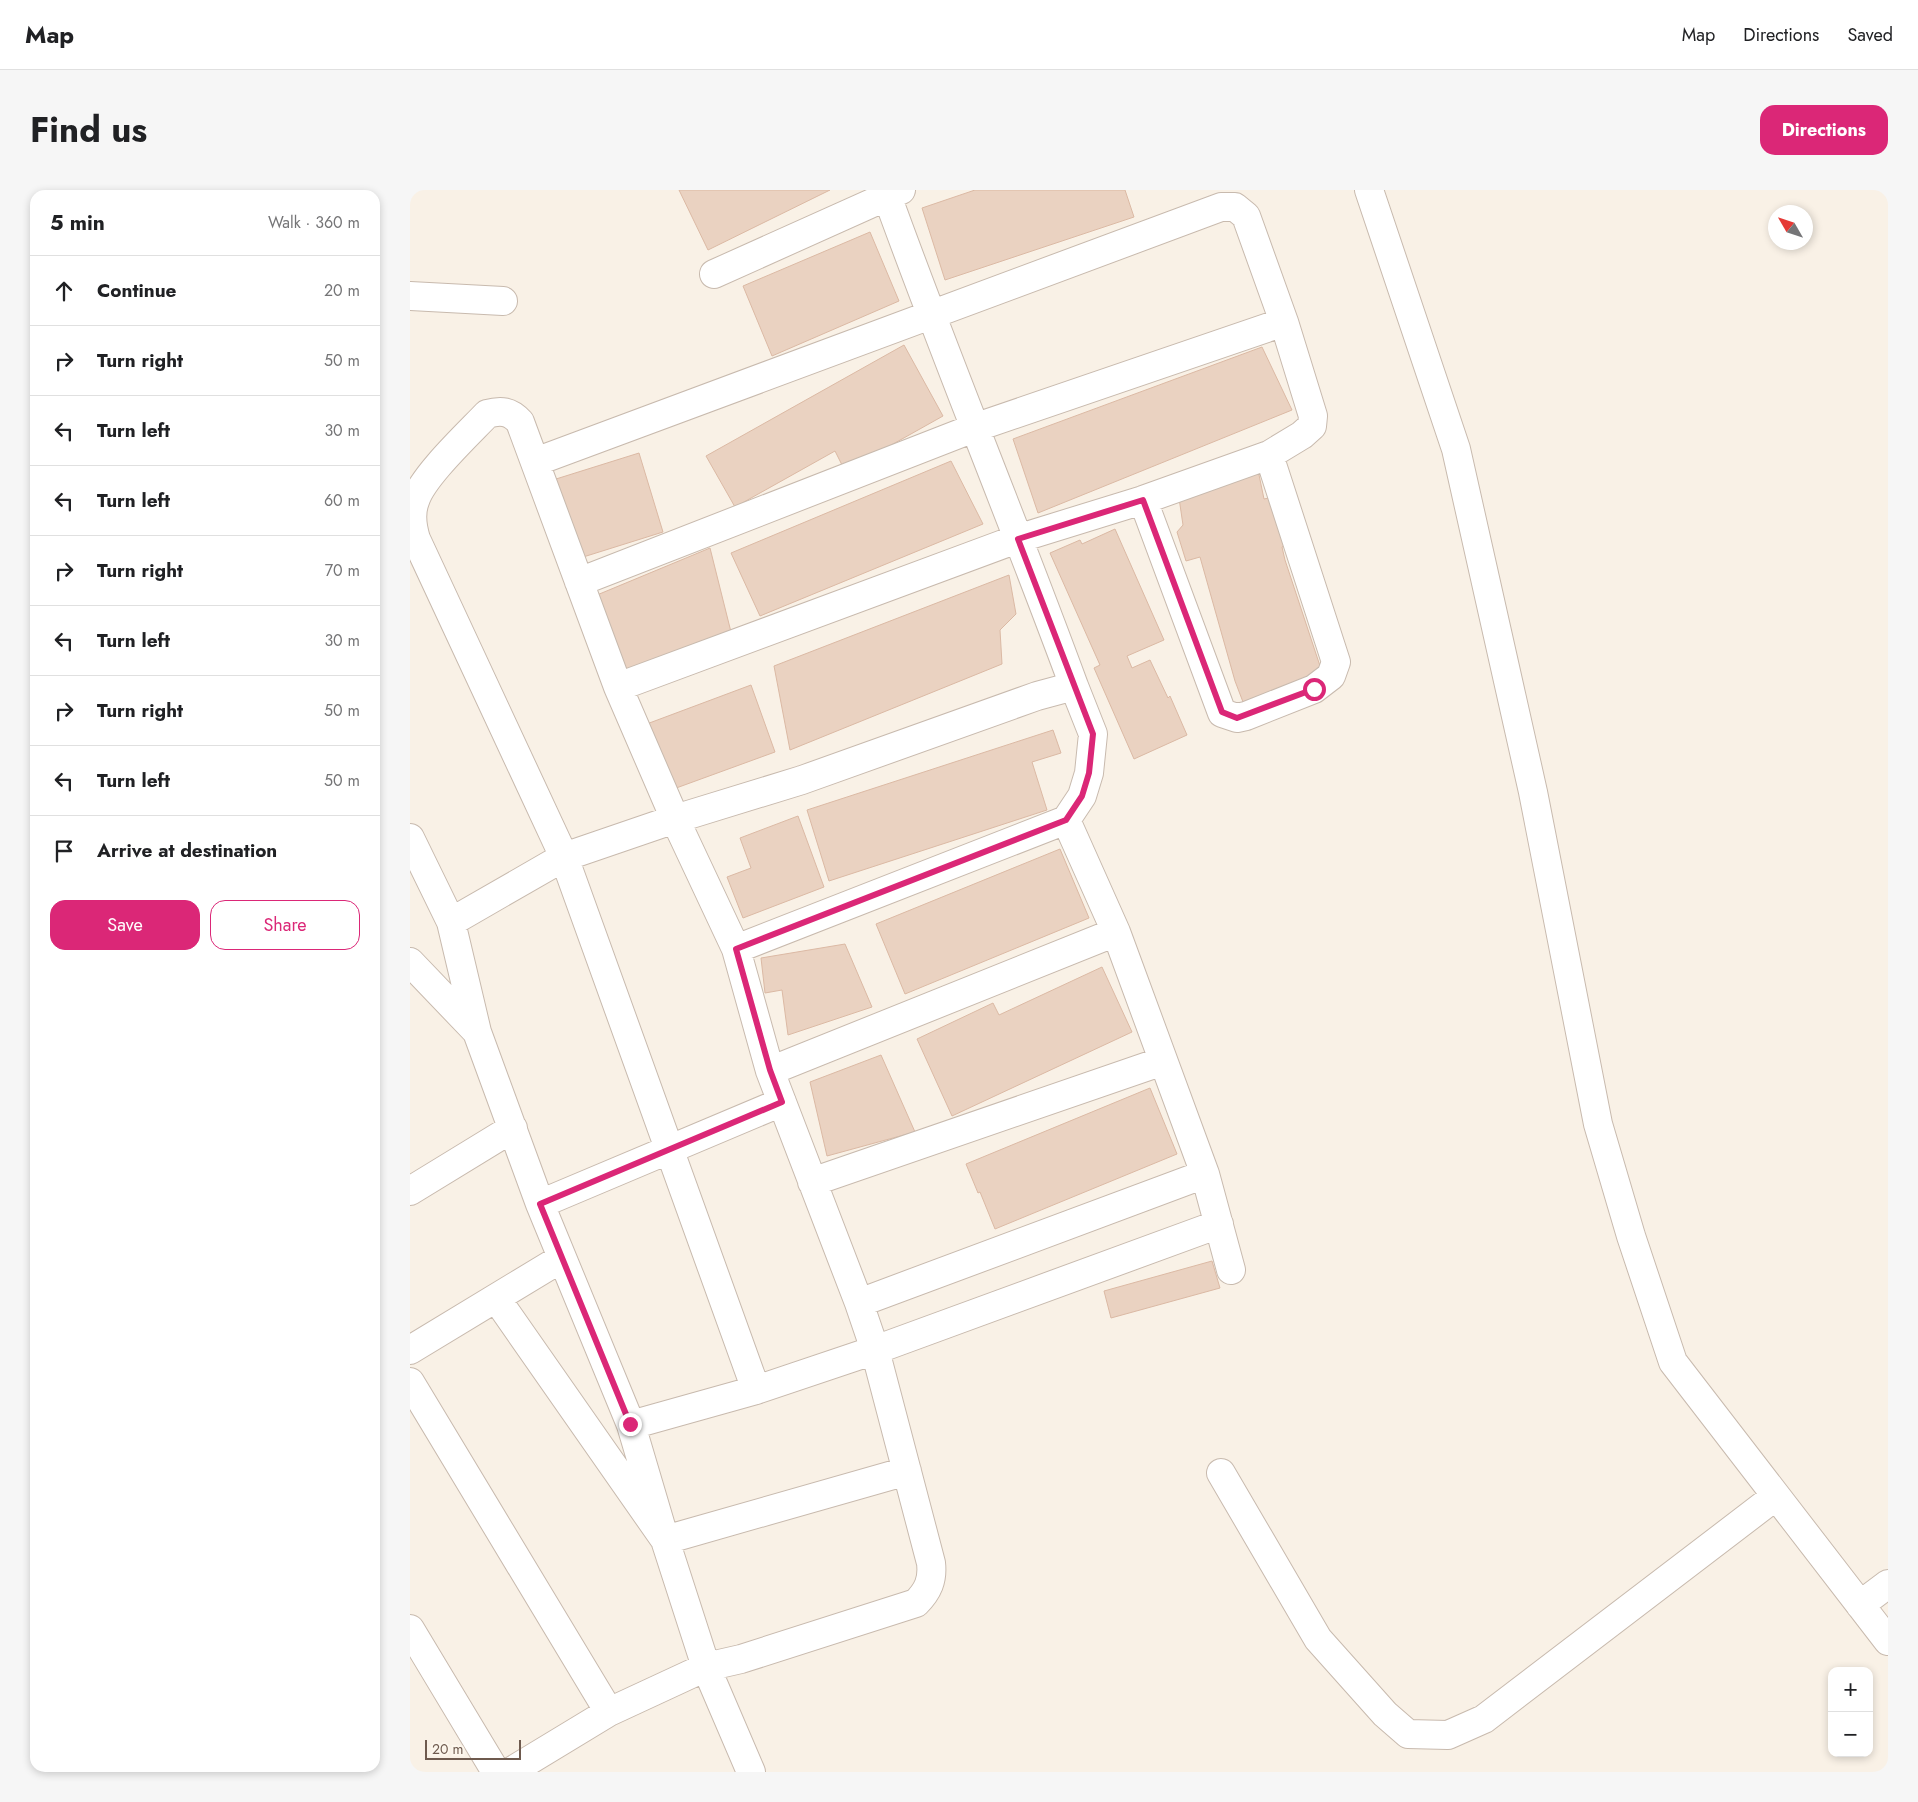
<!DOCTYPE html>
<html lang="en">
<head>
<meta charset="utf-8">
<style>
	body { margin:0; font-family:Jost,sans-serif; background:#f6f6f6; color:#202124 }
	.controls { position:absolute; right:15px; bottom:15px; display:grid; overflow:hidden; border-radius:10px; box-shadow:0 2px 8px #0003 }
	.controls button { width:45px; height:45px; display:grid; place-items:center; padding:0; border:0; border-bottom:1px solid #e0e0e0; background:#fff; color:#202124; font:25px sans-serif }
	.compass { position:absolute; left:1358px; top:15px; width:45px; height:45px; border-radius:50%; background:#fff; box-shadow:0 2px 8px #0003; rotate:309deg }
	.scale { position:absolute; left:15px; bottom:12px; width:96px; box-sizing:border-box; padding-left:5px; border:2px solid #6e5a4e; border-top:0; font-size:14px; line-height:18px; white-space:nowrap; color:#6e5a4e; -webkit-text-stroke:4px #fcf6ec; paint-order:stroke }
	.stop { position:absolute; width:15px; height:15px; margin:-11px; border:4px solid #db2777; border-radius:50%; background:#fff }
	.stop.end { background:#db2777; border-color:#fff; box-shadow:0 1px 5px #0008 }
	.list { margin:0; padding:0; list-style:none }
	h2 { display:flex; justify-content:space-between; align-items:center; height:65px; margin:0; padding:0 20px; font-size:21px }
	h2 small { font-size:16px; font-weight:400; color:#757577 }
	.list li { display:grid; grid-template-columns:32px 1fr auto; gap:15px; align-items:center; box-sizing:border-box; height:70px; padding:0 20px; border-top:1px solid #e0e0e0 }
	.list b { display:block; font-size:19px; white-space:nowrap }
	.list em { font-size:16px; font-style:normal; color:#757577 }
	.actions { display:flex; gap:10px; padding:15px 20px }
	.actions a { flex:1; padding:11px 0; border:1px solid #db2777; border-radius:15px; text-align:center; font-size:18px; color:#db2777 }
	.actions .main { background:#db2777; color:#fff }
	.icon { flex:none; width:28px; height:28px; fill:none; stroke:currentColor; stroke-width:2; stroke-linecap:round; stroke-linejoin:round }
	.map { position:relative; flex:none; width:1478px; height:1582px; overflow:hidden; border-radius:15px }
	header { display:flex; align-items:center; gap:30px; box-sizing:border-box; height:70px; padding:0 25px; background:#fff; border-bottom:1px solid #e0e0e0 }
	header strong { font-size:24px }
	nav { display:flex; gap:28px; margin-inline-start:auto; font-size:18px }
	.intro { display:flex; align-items:center; justify-content:space-between; box-sizing:border-box; height:120px; padding:0 30px }
	h1 { margin:0; font-size:35px }
	.button { padding:12px 22px; border-radius:15px; background:#db2777; color:#fff; font-size:18px; font-weight:700 }
	main { display:flex; gap:30px; padding:0 30px }
	aside { flex:1; background:#fff; border-radius:15px; box-shadow:0 2px 8px #0003 }
	.map>svg:first-child { display:block }
	.building { fill:#ead2c1; stroke:#dbb9a4 }
	.lines { fill:none; stroke-linecap:round; stroke-linejoin:round }
	.minor-casing { stroke:#c8baae; stroke-width:30 }
	.minor { stroke:#fff; stroke-width:28 }
	.route { stroke:#db2777; stroke-width:6 }
</style>
</head>
<body>
<header>
<strong>Map</strong>
<nav><a>Map</a><a>Directions</a><a>Saved</a></nav>
</header>
<div class="intro"><h1>Find us</h1><a class="button">Directions</a></div>
<main>
<aside>
<h2>5 min<small>Walk · 360 m</small></h2>
<ul class="list">
<li><svg class="icon" aria-label="ahead" viewBox="0 0 24 24"><path d="M12 20V5M6 11l6-6 6 6"/></svg><div><b>Continue</b></div><em>20 m</em></li>
<li><svg class="icon" aria-label="right" viewBox="0 0 24 24"><path d="M7 20v-9h11M14 6l5 5-5 5"/></svg><div><b>Turn right</b></div><em>50 m</em></li>
<li><svg class="icon" aria-label="left" viewBox="0 0 24 24"><path d="M17 20v-9H6M10 6l-5 5 5 5"/></svg><div><b>Turn left</b></div><em>30 m</em></li>
<li><svg class="icon" aria-label="left" viewBox="0 0 24 24"><path d="M17 20v-9H6M10 6l-5 5 5 5"/></svg><div><b>Turn left</b></div><em>60 m</em></li>
<li><svg class="icon" aria-label="right" viewBox="0 0 24 24"><path d="M7 20v-9h11M14 6l5 5-5 5"/></svg><div><b>Turn right</b></div><em>70 m</em></li>
<li><svg class="icon" aria-label="left" viewBox="0 0 24 24"><path d="M17 20v-9H6M10 6l-5 5 5 5"/></svg><div><b>Turn left</b></div><em>30 m</em></li>
<li><svg class="icon" aria-label="right" viewBox="0 0 24 24"><path d="M7 20v-9h11M14 6l5 5-5 5"/></svg><div><b>Turn right</b></div><em>50 m</em></li>
<li><svg class="icon" aria-label="left" viewBox="0 0 24 24"><path d="M17 20v-9H6M10 6l-5 5 5 5"/></svg><div><b>Turn left</b></div><em>50 m</em></li>
<li><svg class="icon" aria-label="arrive" viewBox="0 0 24 24"><path d="M6 21V4h12l-3 4 3 4H6"/></svg><div><b>Arrive at destination</b></div></li>
</ul>
<div class="actions"><a class="main">Save</a><a>Share</a></div>
</aside>
<div class="map">
<svg width="1478" height="1582" viewBox="0 0 1478 1582">
	<rect width="100%" height="100%" fill="#f9f1e6"/>
	<!-- building -->
	<path class="building" d="M269 0H420L298 60Z
		M565 0H715L724 27 535 90 512 18Z
		M460 42 489 111 362 166 333 96Z
		M494 155 533 226 435 281 425 261 325 317 296 266Z
		M852 157 882 220 628 323 603 249Z
		M229 263 253 342 170 368 146 289Z
		M541 271 573 334 350 426 321 363Z
		M848 280 854 309 868 306 881 352 872 357 875 370 912 482 833 512 825 491 790 367 776 371 767 342 773 335 769 308Z
		M705 339 754 450 717 466 722 478 740 470 758 508 760 506 777 545 724 569 684 478 690 475 640 363 670 350 672 354Z
		M300 358 321 442 217 487 187 405Z
		M599 385 606 424 590 440 592 474 380 560 364 476Z
		M341 495 365 562 258 601 234 535Z
		M643 540 651 563 622 572 637 620 419 691 397 620Z
		M388 626 414 697 333 728 317 687 341 678 330 648Z
		M650 659 679 728 495 804 466 734Z
		M435 754 462 817 378 845 372 800 355 803 351 768Z
		M692 777 722 842 542 926 507 849 583 813 589 825Z
		M471 865 505 942 417 966 400 892Z
		M740 898 767 964 585 1039 570 1002 568 1003 556 974Z
		M802 1071 810 1098 701 1128 694 1101Z"/>
	<g class="lines">
		<defs>
			<path id="minor" d="M959 0 1046 259 1123 602 1188 934 1221 1046 1263 1172 1478 1451
				M304 84 491 0
				M0 106 93 111
				M125 272 811 17H825L836 26 874 132 903 226 902 236 892 245 859 265 733 310 607 349 208 497
				M733 310 812 523 827 528 836 526 904 499 921 486 926 472 859 265
				M169 392 564 238 874 132
				M656 630 706 742 795 984 821 1080
				M0 648 41 732 67 842 130 1014 221 1235 346 1200 465 1160 449 1113 360 881 326 759 265 629 208 497 110 232C100 221 91 220 77 224 58 244 12 287 5 311 0 324 2 336 6 349L154 667 346 1200
				M41 732 154 667 265 629 392 590 627 506 664 496C603 330 535 167 475 0
				M326 759 656 630 672 606 679 583 683 544 664 496
				M0 772 66 841
				M360 881 706 742
				M402 992 753 871
				M0 1001 103 938
				M130 1014 372 912
				M86 1108 255 1350 497 1281
				M449 1113 795 984
				M0 1160 152 1068
				M0 1192 199 1522
				M221 1235 255 1350 296 1477 331 1469 506 1413C518 1401 523 1390 521 1373L465 1160 809 1034
				M811 1283 908 1449 975 1524 998 1544 1038 1545 1074 1529 1366 1306
				M1450 1415 1478 1394
				M0 1439 86 1582
				M100 1582 199 1522 296 1477 341 1582"/>
		</defs>
		<!-- minor casing -->
		<use href="#minor" class="minor-casing"/>
		<!-- minor -->
		<use href="#minor" class="minor"/>
	</g>
	<g class="lines">
		<!-- route -->
		<path class="route" d="M220 1234 130 1014 372 912 360 880 326 759 656 630 672 606 679 583 683 544 608 349 733 310 812 522 827 528 904 499"/>
	</g>
</svg>
<div class="controls">
<button>+</button>
<button>−</button>
</div>
<svg class="compass" viewBox="-18 -18 36 36"><path d="M0-13l5 13h-10z" fill="#e53935"/><path d="M0 13l5-13h-10z" fill="#757577"/></svg>
<div class="scale">20 m</div>
<div class="stop" style="left:904px;top:499px"></div>
<div class="stop end" style="left:220px;top:1234px"></div>
</div>
</main>
</body>
</html>
